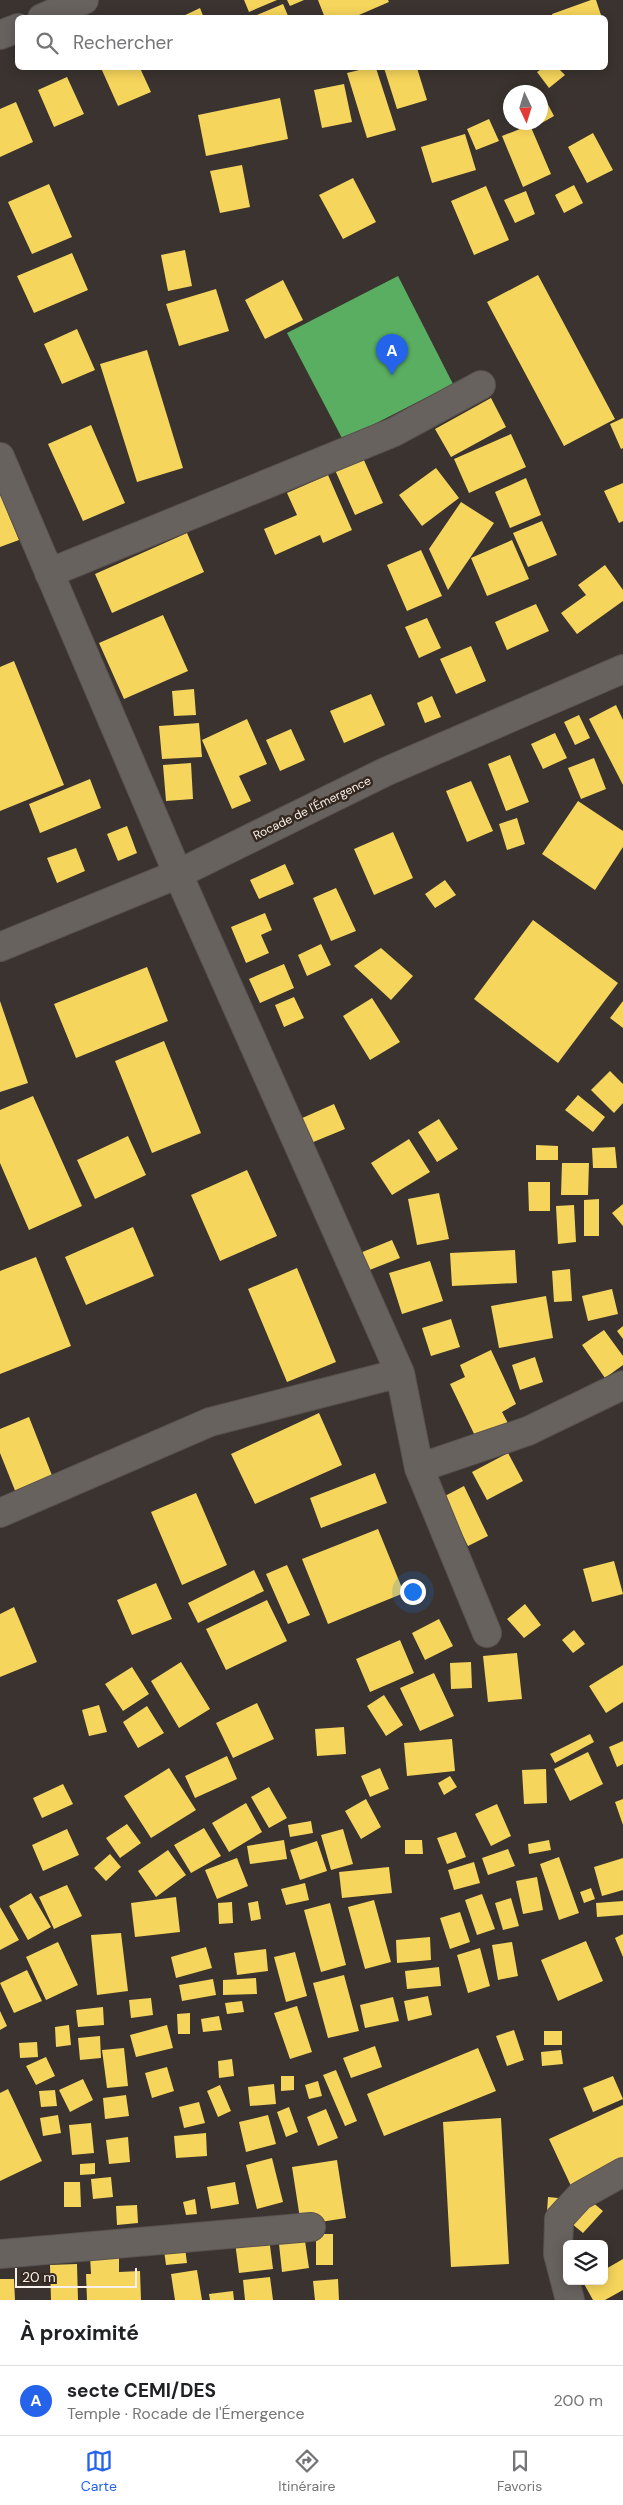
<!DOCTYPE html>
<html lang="fr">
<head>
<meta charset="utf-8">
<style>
	body { margin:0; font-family:"DM Sans",sans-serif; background:#f6f6f6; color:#202124 }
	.controls { position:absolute; right:15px; bottom:15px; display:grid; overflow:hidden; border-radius:8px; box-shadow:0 2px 12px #0003 }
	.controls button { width:45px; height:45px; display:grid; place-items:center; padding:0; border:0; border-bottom:1px solid #e0e0e0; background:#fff; color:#202124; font:25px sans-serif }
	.compass { position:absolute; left:503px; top:85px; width:45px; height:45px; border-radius:50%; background:#fff; box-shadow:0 2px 12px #0003; rotate:176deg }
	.scale { position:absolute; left:15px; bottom:12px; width:122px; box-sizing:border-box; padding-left:5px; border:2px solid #f9f0eb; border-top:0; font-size:14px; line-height:18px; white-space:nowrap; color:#f9f0eb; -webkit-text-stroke:4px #352820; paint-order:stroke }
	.you { position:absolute; left:412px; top:1591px; width:18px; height:18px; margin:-12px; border:4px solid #fff; border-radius:50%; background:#1a73e8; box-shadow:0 0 0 8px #1a73e833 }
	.badge { display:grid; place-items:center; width:32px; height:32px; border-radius:50%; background:#2563eb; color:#fff; font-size:16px; font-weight:700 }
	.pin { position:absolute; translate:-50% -41px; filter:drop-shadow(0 1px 2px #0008) }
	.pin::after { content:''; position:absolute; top:26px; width:18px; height:15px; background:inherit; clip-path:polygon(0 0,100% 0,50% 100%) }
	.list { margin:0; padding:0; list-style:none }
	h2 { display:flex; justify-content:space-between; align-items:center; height:65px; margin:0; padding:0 20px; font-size:21px }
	h2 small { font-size:16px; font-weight:400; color:#757577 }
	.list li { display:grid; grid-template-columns:32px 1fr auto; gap:15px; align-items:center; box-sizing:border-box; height:70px; padding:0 20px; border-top:1px solid #e0e0e0 }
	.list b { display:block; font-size:19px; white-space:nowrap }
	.list p { margin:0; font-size:16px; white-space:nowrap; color:#757577 }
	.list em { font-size:16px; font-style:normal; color:#757577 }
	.icon { flex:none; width:28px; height:28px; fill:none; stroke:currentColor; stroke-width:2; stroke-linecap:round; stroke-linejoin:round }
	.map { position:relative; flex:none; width:623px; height:2300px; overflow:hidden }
	.search { position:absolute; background:#fff; box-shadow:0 2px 12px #0003; left:15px; right:15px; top:15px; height:55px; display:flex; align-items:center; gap:12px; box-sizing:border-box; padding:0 18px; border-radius:8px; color:#757577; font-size:19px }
	.sheet { height:135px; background:#fff }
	nav { display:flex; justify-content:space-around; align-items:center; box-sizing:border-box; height:70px; border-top:1px solid #e0e0e0; background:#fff; font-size:14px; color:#757577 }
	nav a { display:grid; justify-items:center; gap:2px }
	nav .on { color:#2563eb }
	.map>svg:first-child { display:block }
	.homes { fill:#f6d55c }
	.public { fill:#5aae61 }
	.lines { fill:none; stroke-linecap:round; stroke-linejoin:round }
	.minor-casing { stroke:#59524e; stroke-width:30 }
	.minor { stroke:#68625f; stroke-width:28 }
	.labels { text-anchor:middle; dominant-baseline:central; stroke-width:5; stroke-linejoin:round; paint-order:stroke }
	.street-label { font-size:12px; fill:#f9f0eb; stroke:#352820 }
</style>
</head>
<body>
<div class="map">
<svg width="623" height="2300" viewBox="0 0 623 2300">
	<rect width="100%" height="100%" fill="#3a332f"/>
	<!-- homes -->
	<path class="homes" d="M244 0H277L249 12Z
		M287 0H304L290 6Z
		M318 0H388L389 2 352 18H325Z
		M591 0H596L602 18H553L552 14Z
		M283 4 289 18H250Z
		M200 8 204 18H179Z
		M101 68H140L151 92 118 106Z
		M367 68H376L396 130 367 138 347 73Z
		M384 68H417L427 100 397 109Z
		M543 68H558L565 75 549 88 537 72Z
		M67 77 84 114 54 127 38 90Z
		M344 84 352 122 322 128 314 90Z
		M544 97 554 116 540 124V99Z
		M280 98 288 139 206 156 198 115Z
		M16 102 33 142 0 157V109Z
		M489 119 499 141 476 150 467 129Z
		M530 125 551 174 523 187 502 136Z
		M593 133 613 170 587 183 568 147Z
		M465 134 476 170 432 183 421 147Z
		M242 165 250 207 220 213 210 171Z
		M353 178 376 222 343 239 319 195Z
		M49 184 72 237 32 254 8 202Z
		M574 185 583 203 564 213 555 195Z
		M486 186 509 240 474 255 451 201Z
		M526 191 535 214 515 223 504 200Z
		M185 250 192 286 168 291 161 255Z
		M72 253 88 290 34 313 17 276Z
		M538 275 615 419 564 446 487 302Z
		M283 280 303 320 265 339 245 300Z
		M216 289 229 331 179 346 166 304Z
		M77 329 95 370 62 384 44 344Z
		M147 350 183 468 137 482 100 364Z
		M491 398 506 427 451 457 435 429Z
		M623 418V448L621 449 610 424Z
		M91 425 125 503 83 521 48 444Z
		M511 434 526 467 469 493 454 459Z
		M363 458 383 503 355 515 335 470Z
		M436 468 459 498 422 526 399 495Z
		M328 475 352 530 323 543 320 535 275 555 264 529 297 515 287 493Z
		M526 478 541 515 510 528 495 492Z
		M623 483V521L619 523 604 491Z
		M0 494 19 540 0 547Z
		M461 502 494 523 448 590 429 549Z
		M542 521 557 555 528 567 513 533Z
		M187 533 204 572 112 613 95 574Z
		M512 540 529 579 487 596 471 558Z
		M421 550 442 596 407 611 387 565Z
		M605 565 623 590V601L577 634 561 613 586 595 578 585Z
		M536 604 549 631 507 650 495 622Z
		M163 615 188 671 124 699 99 643Z
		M427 618 441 648 419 658 405 627Z
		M471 646 486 681 456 694 440 659Z
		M14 661 64 785 0 811V667Z
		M194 689 196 715 174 716 172 691Z
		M371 694 385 725 344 743 330 711Z
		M432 696 441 717 425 723 417 703Z
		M616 705 623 720V785L589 719Z
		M579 715 590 738 575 745 564 722Z
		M247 719 267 764 239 776 251 801 232 809 202 740Z
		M199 723 202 757 162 759 159 726Z
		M291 729 305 760 280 771 266 740Z
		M555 733 567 758 543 769 531 744Z
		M510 755 529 802 506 811 488 764Z
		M594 758 606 789 581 799 568 768Z
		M191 763 193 799 166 801 163 765Z
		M90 779 101 808 40 833 29 804Z
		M471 781 493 831 467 842 446 791Z
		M578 801 623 831V847L595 890 542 854Z
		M517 818 525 844 507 850 499 824Z
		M127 826 137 853 118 861 107 834Z
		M393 832 413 878 374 895 354 849Z
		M76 848 85 871 57 883 47 858Z
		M285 864 294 884 259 899 250 880Z
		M445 880 456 895 435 908 425 894Z
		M336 888 356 931 331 941 313 898Z
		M265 913 272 930 261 935 269 953 246 963 231 927Z
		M533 920 618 983 558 1063 474 999Z
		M321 944 331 965 307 976 298 955Z
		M381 948 413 976 391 1000 354 966Z
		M284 964 294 988 260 1003 249 979Z
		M147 967 168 1021 76 1058 54 1004Z
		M294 997 304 1018 284 1027 275 1005Z
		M372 998 400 1042 370 1060 343 1016Z
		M0 1001 28 1083 0 1092Z
		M623 1001V1028L610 1018Z
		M164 1041 201 1133 152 1153 115 1061Z
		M610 1071 623 1084V1103L614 1113 591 1090Z
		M578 1095 605 1117 593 1132 565 1110Z
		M33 1096 82 1206 29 1230 0 1163V1110Z
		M334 1104 345 1129 311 1143 300 1119Z
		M439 1119 458 1149 437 1162 418 1132Z
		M128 1136 146 1175 95 1199 77 1160Z
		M409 1139 430 1172 392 1195 371 1163Z
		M536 1145 558 1146V1160H536Z
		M615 1147 617 1168H593L592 1148Z
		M562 1163H589L588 1195H561Z
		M247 1170 277 1236 220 1261 191 1195Z
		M528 1182H550V1211H529Z
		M439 1193 449 1239 417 1245 408 1199Z
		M599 1199V1236H584V1200Z
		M623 1204V1226L612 1213Z
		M574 1205 576 1242 558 1244 556 1206Z
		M133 1227 154 1276 86 1305 65 1257Z
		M392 1240 400 1258 367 1271 360 1253Z
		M515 1250 517 1283 452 1286 450 1253Z
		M36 1257 71 1346 0 1374V1271Z
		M430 1261 443 1301 402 1314 389 1273Z
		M297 1268 336 1362 287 1382 248 1289Z
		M570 1269 572 1301 554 1302 552 1271Z
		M612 1289 618 1314 588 1321 582 1296Z
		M546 1296 553 1338 499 1348 491 1306Z
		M451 1319 460 1347 431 1356 422 1328Z
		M623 1326V1339L617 1331Z
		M604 1330 623 1356V1365L605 1378 582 1345Z
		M491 1350 516 1404 502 1412 510 1427 478 1442 450 1384 465 1377 460 1365Z
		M535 1357 543 1382 520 1390 512 1365Z
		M319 1413 342 1465 255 1504 231 1454Z
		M29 1417 53 1478 16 1493 0 1453V1429Z
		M508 1453 523 1481 487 1500 472 1472Z
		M375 1473 387 1503 321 1528 310 1498Z
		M464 1486 488 1536 468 1546 443 1497Z
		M196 1493 227 1565 182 1585 151 1512Z
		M378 1529 404 1593 328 1624 302 1559Z
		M614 1561 623 1594 592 1602 583 1569Z
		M287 1565 310 1615 288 1624 266 1574Z
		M254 1570 264 1591 198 1623 188 1603Z
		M156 1583 172 1619 132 1635 117 1600Z
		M267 1600 287 1641 226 1670 206 1629Z
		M525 1604 541 1625 524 1638 507 1619Z
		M14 1607 37 1662 0 1677V1614Z
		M439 1619 453 1646 425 1660 412 1633Z
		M574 1630 585 1644 573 1653 562 1640Z
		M400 1640 414 1673 370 1692 356 1659Z
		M517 1653 522 1699 488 1702 483 1656Z
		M181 1662 210 1709 179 1728 151 1681Z
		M471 1662 472 1688 451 1689 450 1663Z
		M623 1665V1702L606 1713 589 1686Z
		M132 1667 149 1694 123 1711 105 1684Z
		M434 1673 454 1716 420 1731 400 1688Z
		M384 1695 403 1725 386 1736 367 1706Z
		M257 1703 274 1739 233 1758 216 1723Z
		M99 1705 107 1732 89 1736 82 1710Z
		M147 1706 164 1733 138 1748 123 1722Z
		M344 1727 346 1754 317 1756 315 1729Z
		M590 1734 594 1742 555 1763 550 1754Z
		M452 1739 455 1771 407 1776 404 1743Z
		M623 1741V1764L617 1767 609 1747Z
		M588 1752 603 1784 570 1801 554 1769Z
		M227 1756 237 1779 195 1798 185 1776Z
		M169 1768 196 1810 151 1838 124 1796Z
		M380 1768 389 1789 370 1797 361 1776Z
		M546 1769 547 1803 524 1804 522 1770Z
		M450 1776 457 1787 444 1795 438 1783Z
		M63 1784 73 1804 42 1818 33 1798Z
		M269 1787 287 1818 269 1828 251 1797Z
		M366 1799 381 1827 361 1839 345 1811Z
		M623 1799V1825L615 1802Z
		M246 1803 262 1832 229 1852 212 1823Z
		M497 1804 511 1836 491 1846 475 1814Z
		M311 1821 313 1833 290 1837 288 1825Z
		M127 1824 141 1843 120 1858 106 1838Z
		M204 1828 221 1856 191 1873 174 1845Z
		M67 1829 79 1855 43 1871 32 1845Z
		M343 1829 353 1864 331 1870 321 1835Z
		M456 1832 466 1857 447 1864 437 1838Z
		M284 1840 287 1859 250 1864 247 1846Z
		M405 1840H422L423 1854H405Z
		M549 1840 551 1850 529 1854 528 1844Z
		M317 1841 327 1871 300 1880 290 1850Z
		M508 1849 515 1866 488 1875 482 1858Z
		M168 1850 186 1875 156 1897 138 1871Z
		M110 1854 121 1867 106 1881 94 1868Z
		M559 1857 579 1913 559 1920 540 1864Z
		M237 1858 248 1886 217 1899 205 1870Z
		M623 1858V1890L602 1896 594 1867Z
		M474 1862 480 1883 454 1890 448 1870Z
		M389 1867 392 1893 342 1898 339 1872Z
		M537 1877 543 1910 523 1914 516 1881Z
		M305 1883 309 1900 286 1905 281 1889Z
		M67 1885 82 1916 54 1929 39 1897Z
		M591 1888 595 1899 584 1903 580 1892Z
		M31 1893 51 1927 28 1940 9 1906Z
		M482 1894 495 1929 477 1935 465 1900Z
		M176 1897 180 1932 135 1937 131 1903Z
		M511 1898 519 1926 503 1930 495 1903Z
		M374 1900 391 1962 365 1969 348 1907Z
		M258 1901 261 1919 251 1921 248 1903Z
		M623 1901V1915L597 1917 596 1903Z
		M232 1902 233 1923 219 1924 218 1903Z
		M330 1903 346 1965 321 1972 304 1910Z
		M0 1907 19 1940 0 1950Z
		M460 1912 470 1942 450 1949 440 1918Z
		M121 1933 128 1991 97 1995 91 1935Z
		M623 1934V1957L615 1938Z
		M430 1937 431 1960 397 1963 396 1940Z
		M586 1941 603 1981 558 2001 541 1960Z
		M58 1942 78 1985 46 2000 26 1957Z
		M512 1942 518 1976 498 1980 492 1945Z
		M206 1947 212 1968 176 1978 171 1957Z
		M480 1948 490 1986 468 1993 457 1955Z
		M266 1949 268 1971 237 1975 234 1953Z
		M295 1952 307 1996 286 2002 274 1957Z
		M439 1967 441 1986 407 1989 405 1971Z
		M27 1970 42 2001 14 2013 0 1983Z
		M344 1975 359 2031 328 2038 313 1983Z
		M256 1978 257 1994 223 1995V1980Z
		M213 1979 216 1995 182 2001 179 1985Z
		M428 1996 432 2015 408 2021 404 2001Z
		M393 1997 399 2021 365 2028 360 2005Z
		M151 1998 153 2015 131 2018 129 2000Z
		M242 2001 244 2012 227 2014 225 2003Z
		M297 2006 312 2052 290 2059 274 2013Z
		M103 2007 104 2025 78 2027 76 2010Z
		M0 2011 7 2026 0 2030Z
		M190 2013V2034H178L177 2014Z
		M219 2016 222 2030 203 2032 201 2019Z
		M69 2025 71 2045 56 2047 55 2027Z
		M167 2025 173 2048 136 2057 130 2035Z
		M514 2030 524 2060 507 2066 496 2036Z
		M544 2031H562V2045H544Z
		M100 2036 101 2058 80 2060 78 2038Z
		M37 2042 38 2057 20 2058 19 2043Z
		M375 2046 382 2067 351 2078 343 2058Z
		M124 2048 128 2086 107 2088 102 2050Z
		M478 2048 496 2091 384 2136 367 2094Z
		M561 2050 563 2064 542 2066 541 2052Z
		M46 2057 55 2076 36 2085 26 2066Z
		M232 2059 234 2076 219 2078 218 2061Z
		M167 2067 174 2091 152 2098 145 2073Z
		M336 2070 357 2121 345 2126 323 2075Z
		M281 2076H294V2090L281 2091Z
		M613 2076 623 2099 593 2112 583 2088Z
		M83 2079 93 2100 70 2112 59 2090Z
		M318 2081 322 2096 309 2099 305 2085Z
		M274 2084 276 2104 250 2106 248 2087Z
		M220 2085 231 2111 218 2117 207 2091Z
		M8 2089 42 2161 0 2181V2093Z
		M55 2090 57 2106 41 2107 39 2091Z
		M126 2095 129 2116 105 2119 103 2098Z
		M199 2102 205 2123 184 2128 179 2107Z
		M623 2105V2162L571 2186 549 2139Z
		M289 2107 298 2132 286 2137 277 2112Z
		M326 2109 338 2138 318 2146 307 2117Z
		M58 2115 61 2133 43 2136 40 2118Z
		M268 2115 276 2144 246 2152 239 2122Z
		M501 2118 509 2264 451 2267 443 2122Z
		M91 2123 94 2153 72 2155 69 2125Z
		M206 2133 207 2156 176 2158 174 2136Z
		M128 2137 130 2162 109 2164 106 2140Z
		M272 2158 283 2202 257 2209 246 2165Z
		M337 2160 346 2218 301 2225 292 2167Z
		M95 2163V2174L80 2175V2164Z
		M111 2177 113 2197 93 2199 91 2179Z
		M64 2182H80L81 2207H64Z
		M235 2182 239 2204 211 2209 207 2187Z
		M548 2197 558 2198V2212H547Z
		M195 2199 197 2214 186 2215 183 2202Z
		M591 2201 603 2211 583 2233 571 2223Z
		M137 2205 138 2223 117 2225 116 2206Z
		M316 2234H333V2265H316Z
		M269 2238 273 2269 239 2273 235 2242Z
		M305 2241 309 2268 282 2272 279 2244Z
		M185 2248 187 2263 166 2265 164 2250Z
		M119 2254V2272L140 2271 141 2300H87L86 2274H91L90 2256Z
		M623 2259V2290L605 2300H593L583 2282 604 2281V2270Z
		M77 2264 78 2300H51L50 2265Z
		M197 2270 202 2300H175L171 2274Z
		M270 2277 273 2300H245L243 2280Z
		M0 2279H14L15 2300H0Z
		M338 2279 339 2300H315L313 2281Z
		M233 2291 234 2300H210L209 2294Z"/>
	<!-- public -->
	<path class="public" d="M398 276 453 384 343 440 287 333Z"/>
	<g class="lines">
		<defs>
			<path id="minor" d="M42 18 84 0
				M0 35 18 28
				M0 457 178 874 400 1373 419 1468 487 1633
				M49 573 394 432 481 385
				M0 947 178 874 385 772 623 669
				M419 1468 528 1431 623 1385
				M0 1513 210 1422 400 1373
				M0 2254 311 2227
				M570 2300 558 2254 559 2219 580 2196 623 2172"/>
		</defs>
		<!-- minor casing -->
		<use href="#minor" class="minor-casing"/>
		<!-- minor -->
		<use href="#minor" class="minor"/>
	</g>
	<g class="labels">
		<!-- street labels -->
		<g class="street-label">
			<text transform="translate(312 808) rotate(-26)">Rocade de l'Émergence</text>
		</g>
	</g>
</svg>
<div class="controls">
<button><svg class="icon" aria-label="layers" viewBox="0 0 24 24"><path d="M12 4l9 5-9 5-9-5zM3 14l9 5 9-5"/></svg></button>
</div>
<svg class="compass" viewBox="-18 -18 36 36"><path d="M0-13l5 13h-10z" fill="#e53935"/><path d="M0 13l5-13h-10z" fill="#757577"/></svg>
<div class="scale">20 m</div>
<div class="you"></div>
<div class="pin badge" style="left:392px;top:375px">A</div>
<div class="search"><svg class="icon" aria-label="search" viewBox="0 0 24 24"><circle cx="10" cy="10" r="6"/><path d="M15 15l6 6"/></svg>Rechercher</div>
</div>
<section class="sheet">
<h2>À proximité<small></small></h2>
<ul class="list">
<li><span class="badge">A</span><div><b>secte CEMI/DES</b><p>Temple · Rocade de l'Émergence</p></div><em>200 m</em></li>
</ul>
</section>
<nav>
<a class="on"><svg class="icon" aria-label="map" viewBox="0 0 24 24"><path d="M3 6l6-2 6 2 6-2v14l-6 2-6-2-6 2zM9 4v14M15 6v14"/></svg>Carte</a>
<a><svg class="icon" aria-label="directions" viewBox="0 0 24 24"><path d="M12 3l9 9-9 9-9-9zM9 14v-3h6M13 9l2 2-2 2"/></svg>Itinéraire</a>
<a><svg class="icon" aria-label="saved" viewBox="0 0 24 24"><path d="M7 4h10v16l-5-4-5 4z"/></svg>Favoris</a>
</nav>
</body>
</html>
